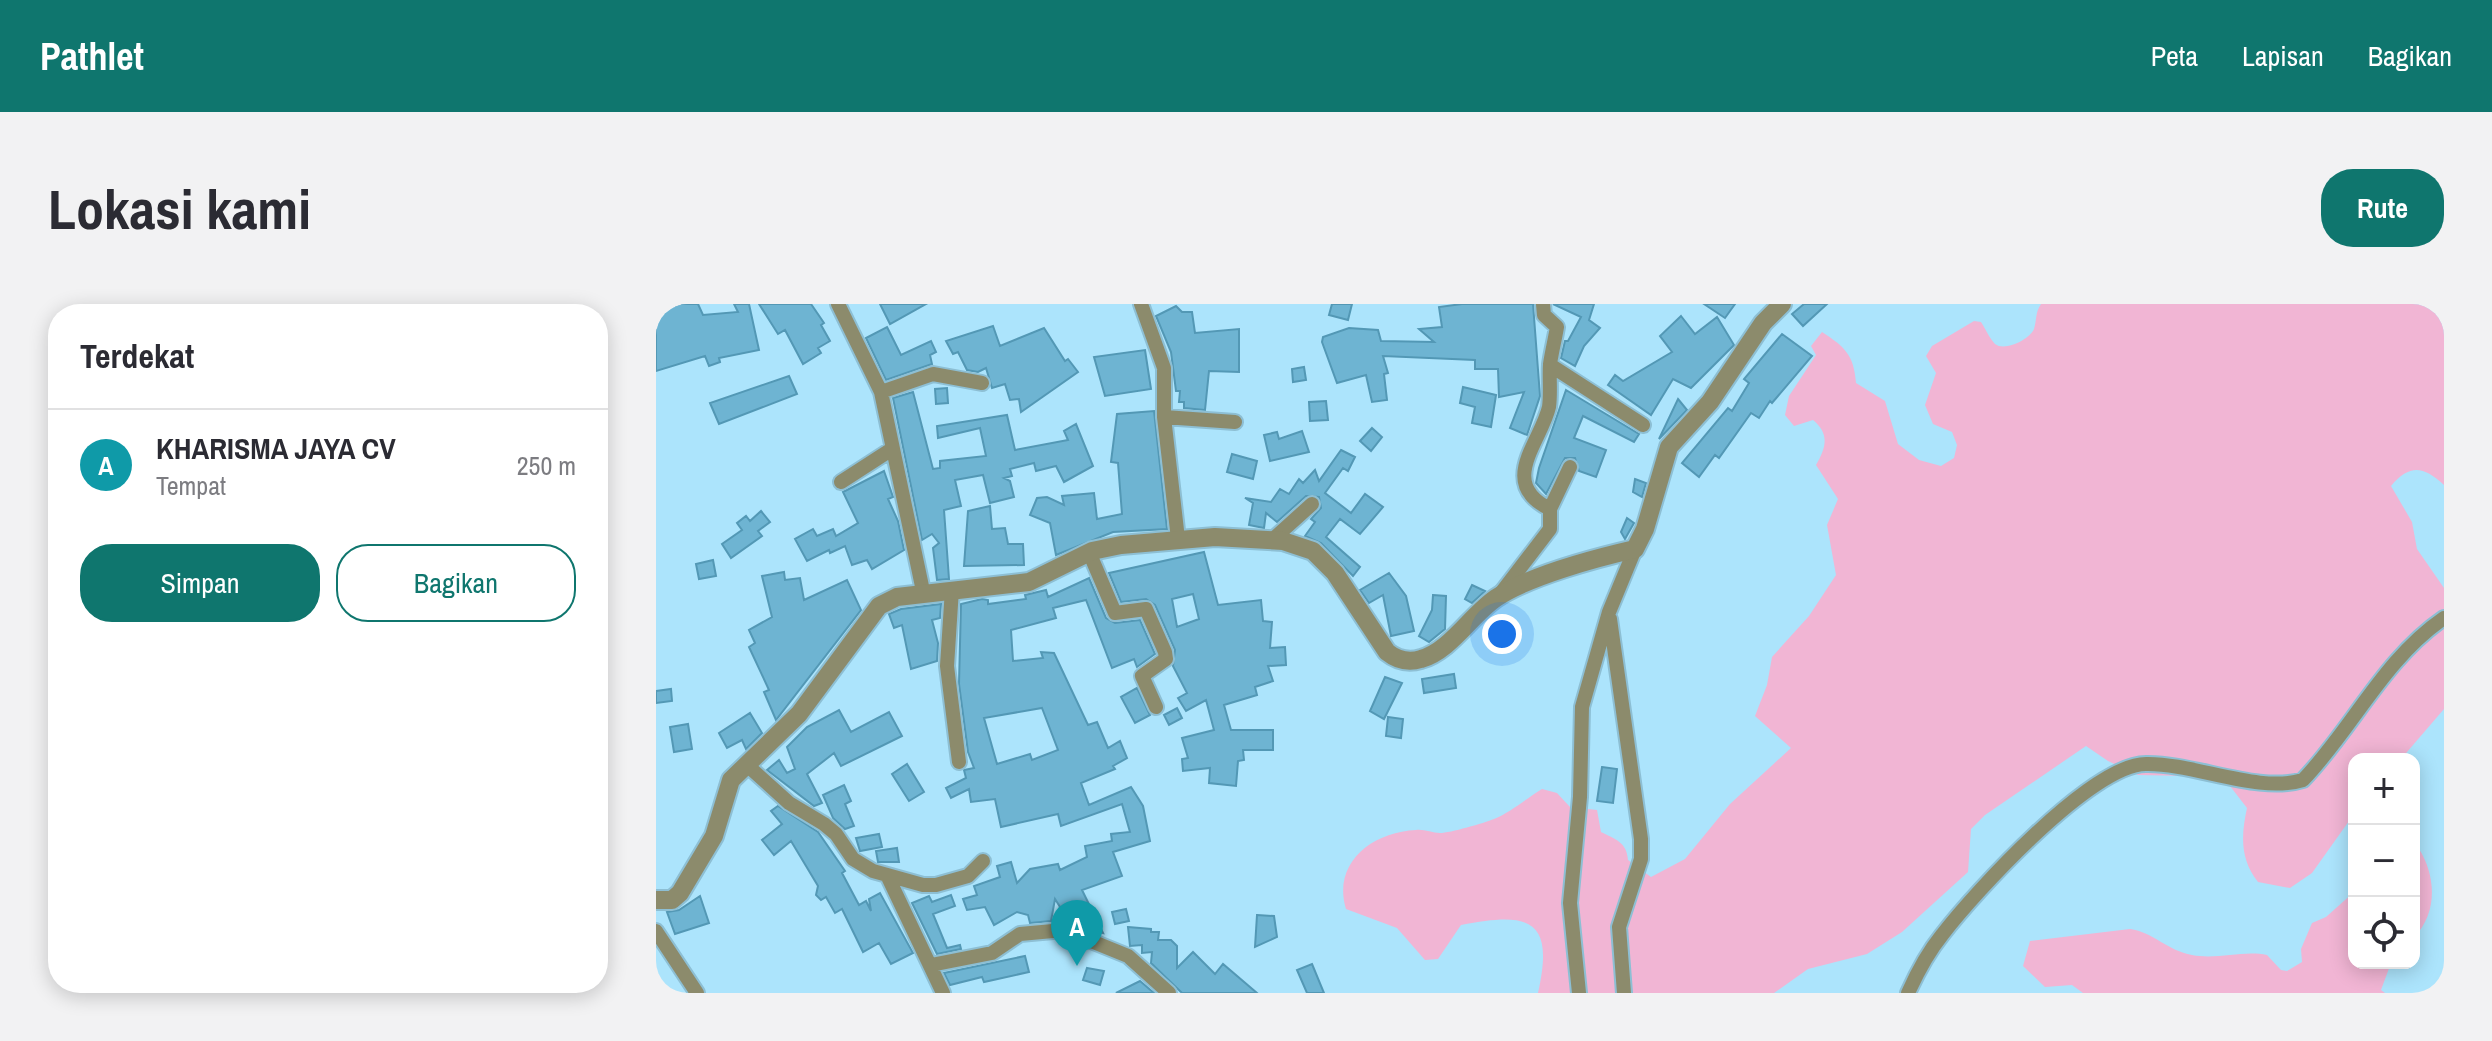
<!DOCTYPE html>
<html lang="id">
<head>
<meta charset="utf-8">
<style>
	body { margin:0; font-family:"Archivo Narrow",sans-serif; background:#f2f2f3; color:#2b2b33 }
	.controls { position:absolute; right:24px; bottom:24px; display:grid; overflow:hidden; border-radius:16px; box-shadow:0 4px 20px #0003 }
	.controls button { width:72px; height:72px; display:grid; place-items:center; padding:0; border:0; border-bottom:2px solid #e1e1e2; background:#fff; color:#2b2b33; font:40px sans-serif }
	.you { position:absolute; left:846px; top:330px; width:28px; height:28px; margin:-20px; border:6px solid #fff; border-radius:50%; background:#1a73e8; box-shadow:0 0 0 12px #1a73e833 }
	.badge { display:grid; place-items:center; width:52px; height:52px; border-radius:50%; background:#0f766e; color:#fff; font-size:26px; font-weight:700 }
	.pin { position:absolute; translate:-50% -66px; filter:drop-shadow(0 2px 4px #0008) }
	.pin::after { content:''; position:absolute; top:42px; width:28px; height:24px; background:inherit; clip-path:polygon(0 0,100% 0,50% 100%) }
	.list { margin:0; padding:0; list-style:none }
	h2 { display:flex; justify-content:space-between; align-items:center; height:104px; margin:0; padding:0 32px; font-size:34px }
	h2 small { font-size:26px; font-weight:400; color:#7c7c81 }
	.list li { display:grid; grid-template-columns:52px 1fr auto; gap:24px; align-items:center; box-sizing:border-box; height:112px; padding:0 32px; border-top:2px solid #e1e1e2 }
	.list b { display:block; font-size:30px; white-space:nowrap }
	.list p { margin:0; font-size:26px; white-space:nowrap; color:#7c7c81 }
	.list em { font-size:26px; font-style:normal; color:#7c7c81 }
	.actions { display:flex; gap:16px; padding:24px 32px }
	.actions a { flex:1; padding:18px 0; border:2px solid #0f766e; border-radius:32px; text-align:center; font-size:28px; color:#0f766e }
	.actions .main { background:#0f766e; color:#fff }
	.icon { flex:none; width:44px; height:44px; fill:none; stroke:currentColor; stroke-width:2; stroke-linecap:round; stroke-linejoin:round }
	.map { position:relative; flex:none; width:1788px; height:689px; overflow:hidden; border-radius:32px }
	header { display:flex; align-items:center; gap:48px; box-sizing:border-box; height:112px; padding:0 40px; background:#0f766e; color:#fff }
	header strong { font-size:38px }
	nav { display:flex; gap:44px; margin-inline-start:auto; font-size:28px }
	.intro { display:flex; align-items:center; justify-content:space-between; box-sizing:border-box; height:192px; padding:0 48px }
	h1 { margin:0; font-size:56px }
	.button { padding:20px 36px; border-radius:32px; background:#0f766e; color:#fff; font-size:28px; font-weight:700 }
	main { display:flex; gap:48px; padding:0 48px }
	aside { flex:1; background:#fff; border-radius:32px; box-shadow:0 4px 20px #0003 }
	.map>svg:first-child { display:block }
	.green { fill:#f1b5d4 }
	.building { fill:#6eb4d2; stroke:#5398b5; stroke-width:2; fill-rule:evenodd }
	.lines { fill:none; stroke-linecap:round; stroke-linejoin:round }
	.minor-casing { stroke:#8dbfd4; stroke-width:18 }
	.tertiary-casing { stroke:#8dbfd4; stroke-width:22 }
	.minor { stroke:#8c8b6c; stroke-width:14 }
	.tertiary { stroke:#8c8b6c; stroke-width:18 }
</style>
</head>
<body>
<header>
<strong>Pathlet</strong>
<nav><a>Peta</a><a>Lapisan</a><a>Bagikan</a></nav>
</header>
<div class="intro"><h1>Lokasi kami</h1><a class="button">Rute</a></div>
<main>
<aside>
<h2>Terdekat<small></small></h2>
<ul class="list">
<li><span class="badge" style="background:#0f9aa8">A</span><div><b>KHARISMA JAYA CV</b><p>Tempat</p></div><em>250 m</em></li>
</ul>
<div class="actions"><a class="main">Simpan</a><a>Bagikan</a></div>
</aside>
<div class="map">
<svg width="1788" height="689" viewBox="0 0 1788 689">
	<rect width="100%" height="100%" fill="#ace4fc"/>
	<!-- green -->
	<path class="green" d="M1385 0H1778L1788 11V181C1767 162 1754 160 1735 182L1756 218 1761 245 1788 284V405L1745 455H1698V510L1656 569 1634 584 1602 578C1584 555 1585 532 1591 504L1574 482 1532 472 1482 471 1452 457 1430 442 1329 511 1315 525 1312 568 1246 628 1211 650 1152 665 1118 689H882C899 614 873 608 805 621L782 655 769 656 741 624 690 605C676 559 716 528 760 526 768 525 776 529 784 529 794 529 828 519 838 515 855 508 871 494 886 485L901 489 914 503 941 506 945 528C959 535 971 538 972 556L995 573 1029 555 1074 500 1135 444 1099 412 1111 381 1116 353 1153 312 1180 271 1171 221 1182 195 1160 161C1170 144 1174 130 1157 116L1138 122 1129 111 1133 92 1160 51 1155 42 1166 28C1189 43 1198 51 1200 79L1229 97 1242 140 1263 156 1285 162 1298 154 1301 141 1296 128 1277 120 1269 101 1280 69 1270 52 1276 42 1318 17 1325 18C1329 24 1334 35 1339 40 1349 48 1374 35 1378 25 1381 15 1379 9 1385 0Z
		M1763 545C1780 571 1782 610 1758 633V547Z
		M1698 588V659H1735L1725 686 1729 689H1427L1416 681 1389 683 1367 662 1374 637 1474 625C1497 628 1512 647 1536 651 1561 656 1587 646 1611 651L1625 666 1631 667 1646 658 1645 645 1656 619 1670 613Z"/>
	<!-- building -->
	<path class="building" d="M24 0H42L47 11 82 8 78 0H93L103 46 63 54 64 58 53 62 49 52 0 67V8Z
		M103 0H155L168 19 165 21 174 37 162 44 165 49 147 60 129 26 122 30Z
		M224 0H270L234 20Z
		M676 0H696L692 16 673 11Z
		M806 0H877L884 92 871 131 854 124 868 88 843 93 842 65H819V56L727 52 732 69 728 70 731 96 716 98 710 71 681 79 666 38 667 33 693 24 722 26 725 37 778 38 763 25 786 23 783 3Z
		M897 0H938L933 16 944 24 928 42 919 62 905 54 909 37H912L925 13Z
		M1048 0H1079L1069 14Z
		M1148 0H1171L1147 22 1136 10Z
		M520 2 526 8H536L539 29 583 25V68L553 67 549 106 528 104V98H523L524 87H520L515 48 500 12Z
		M1025 12 1039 30 1061 13 1078 41 1035 84 1017 75 995 111 952 81 959 71 967 77 1016 48 1004 32Z
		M337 22 344 42 388 24 409 57 412 55 422 68 365 108 363 95 354 96 349 80 336 84 330 64 322 68 311 66 302 48 297 50 290 37Z
		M231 23 245 51 275 37 280 48 274 51 276 60 230 76 210 34Z
		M1126 30 1156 52 1116 99 1114 97 1103 114 1095 109 1063 154 1059 151 1043 173 1026 159 1072 104 1076 107 1093 79 1088 75Z
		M489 46 495 85 449 92 438 53Z
		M648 63 650 76 637 78 636 65Z
		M133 72 141 90 63 120 54 99Z
		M807 83 840 91 835 123 816 119 819 103 804 99Z
		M291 84 292 99 280 100 279 85Z
		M910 86 983 130 978 138 927 112 918 134 950 146 940 173 923 167 919 154H909L890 190 880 179 883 164Z
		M257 88 277 165 284 164V157L330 152 324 124 282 134 281 122 351 111 359 146 412 136 408 127 420 120 437 162 408 178 400 162 380 167 378 159 354 165 356 172 348 174 354 177 358 193 334 199 327 171 299 176 305 202 288 206 293 275 281 276 277 244 283 239 276 230 266 236 237 94Z
		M1022 95 1031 106 1003 135Z
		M670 97 672 116 654 117 653 98Z
		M498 107 511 225 457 228 400 251 394 219 374 211 381 194 391 193 408 201 406 192 438 189 441 215 466 210 462 159 455 158 461 110Z
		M716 124 726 133 715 147 704 137Z
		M646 127 653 148 614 157 608 131 621 128 623 135Z
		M685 146 699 153 692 167 687 164 669 189 695 209 709 190 727 203 704 230 684 215 670 233 704 263 697 272 665 239 649 232 659 218 655 215 665 204 663 193 650 192 621 218 610 209 608 224 593 221 597 199 589 194 615 198 624 185 633 190 643 175 647 179 659 166 663 177Z
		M576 150 601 157 597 175 571 168Z
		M228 167 237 193 232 195 242 217 248 246 216 265 211 256 196 261 189 242 174 249 173 246 151 257 139 235 157 225 161 232 177 225 180 232 202 219 187 188Z
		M979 175 990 179 986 193 977 188Z
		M334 202 336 225 349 224 352 240H367L368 261 308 262 312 207Z
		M105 207 114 218 102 227 106 232 75 254 66 240 86 226 81 219 90 212 94 217Z
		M971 214 978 219 969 235 965 228Z
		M548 248 562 301 605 296 607 317 616 318 614 344 629 343 630 361 612 362 617 377 599 383 601 391 568 401 575 426H617V446H587L588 456 582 457 580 482 553 479 554 464 527 467 526 455 532 454 526 434 558 426 550 396 530 407 522 394 531 389 517 362 519 346 499 301 490 295 465 298 453 269ZM537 290 543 315 521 323 516 295Z
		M57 256 60 272 43 275 40 260Z
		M128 268 129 276 144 274 148 296 191 276 205 306 120 416 108 388 113 386 93 343 99 339 93 326 116 313 106 272Z
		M733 269 750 292 758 327 735 332 727 291 713 299 704 286Z
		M433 274 450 314 459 319 484 316 499 350 481 363 478 355 456 364 430 296 397 304 400 314 355 326 357 357 387 354 385 348 398 349 432 421 441 418 452 444 464 437 471 454 457 462 459 465 425 479 433 501 475 483 487 502 494 537 457 548 466 572 426 586 447 629 432 625 427 604 411 614 399 595 395 617 374 619 372 611 361 608 338 621 329 603 311 606 307 595 321 591 318 582 344 573 341 562 355 558 361 579 374 565 402 560 404 566 431 553 429 542 456 537 455 530 474 528 466 500 405 522 402 510 345 523 339 495 315 498 313 485 295 494 290 484 310 474 308 466 318 464 312 448 303 380 305 300 326 295 332 296V300L370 295 369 291 390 286 392 293ZM386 404 402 446 376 456 374 450 341 460 328 414Z
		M816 281 829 287 816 299 809 295Z
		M777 291 790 292 789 325 773 338 763 332 776 306Z
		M285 300 284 314 276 316 282 339 281 357 255 365 246 321 238 324 233 310 245 305Z
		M798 370 800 384 768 389 766 375Z
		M729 373 746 379 728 415 714 407Z
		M481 384 494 411 479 419 465 393Z
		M15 385 16 397 0 399V387Z
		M521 404 526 414 513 421 508 411Z
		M183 406 195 428 233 408 246 432 185 462 178 449 151 470 166 499 158 502 111 466 123 456 131 469 139 465 131 443 151 423Z
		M94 409 106 429 90 445 86 436 71 444 63 429Z
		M732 413 747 415 745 434 730 432Z
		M32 420 36 445 18 448 14 423Z
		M251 460 268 488 253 497 236 470Z
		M946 463 961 465 957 499 941 497Z
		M188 481 195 497 189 500 198 522 189 525 177 514 167 491Z
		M122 502 162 528 189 567 186 569 203 601 210 597 215 607 213 595 224 589 257 649 235 660 223 639 207 648 186 605 179 609 170 593 165 596 160 591 162 582 135 537 118 551 106 536 126 520 115 507Z
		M223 530 226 543 204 547 200 534Z
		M241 544 243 558H222L220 547Z
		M295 591 299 602 277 610 291 644 304 641 305 645 281 650 256 599 273 592 276 598Z
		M44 592 53 619 19 630 11 608 23 606Z
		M470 605 473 617 459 620 456 608Z
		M601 611 618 612 621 633 599 643Z
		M472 623 495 625V628H503L502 636H515L521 642V664L537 648 559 670 567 660 601 689H526L495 659 496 648 486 649V641L474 642Z
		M369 652 373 668 328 678 326 673 294 681 288 669Z
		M656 660 668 689H651L641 666Z
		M431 664 448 667 444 681 427 676Z
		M484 677 498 689H460Z"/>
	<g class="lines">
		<defs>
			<path id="minor" d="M182 0 225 88 267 287
				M485 0 508 64V113L522 235
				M887 0 888 11 901 23C899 35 896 47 894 60 893 74 895 89 893 103 885 138 841 179 894 205
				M894 61 987 121
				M225 88 277 70 326 79
				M508 113 579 118
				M185 178 236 145
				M616 236 656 200
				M433 248 459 309 490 305 509 348 510 355 486 372 500 403
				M296 285 291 362 303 458
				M845 289 894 225V205L914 163
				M954 315 985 535V555L963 623 968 689
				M91 461 133 499 168 520 180 530 197 555 217 567 267 581H280L312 572 327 557
				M231 571 287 689
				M0 627 41 689
				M275 661 336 649 364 630 408 626 472 652 513 689
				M923 689 914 599 924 493 926 403 953 308 979 245
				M1252 689C1261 669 1273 647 1286 631 1319 588 1436 460 1490 460 1538 459 1603 490 1647 476 1697 424 1727 356 1788 314"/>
			<path id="tertiary" d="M0 596H16L24 589 58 532 75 476 143 410 223 302 241 293 373 278 436 247 465 241 559 233 627 237 657 247 679 269 731 348C741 356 752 359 765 355 794 347 815 311 840 294 873 272 940 254 979 245L989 225 1013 143 1054 98 1107 19 1126 0"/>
		</defs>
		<!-- minor casing -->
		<use href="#minor" class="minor-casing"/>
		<!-- tertiary casing -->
		<use href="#tertiary" class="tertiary-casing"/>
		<!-- minor -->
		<use href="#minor" class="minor"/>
		<!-- tertiary -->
		<use href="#tertiary" class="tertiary"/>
	</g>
</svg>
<div class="controls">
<button>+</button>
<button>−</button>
<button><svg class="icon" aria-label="locate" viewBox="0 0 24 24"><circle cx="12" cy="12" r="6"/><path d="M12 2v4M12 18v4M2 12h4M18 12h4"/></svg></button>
</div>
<div class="you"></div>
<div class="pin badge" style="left:421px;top:662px;background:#0f9aa8">A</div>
</div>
</main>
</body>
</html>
